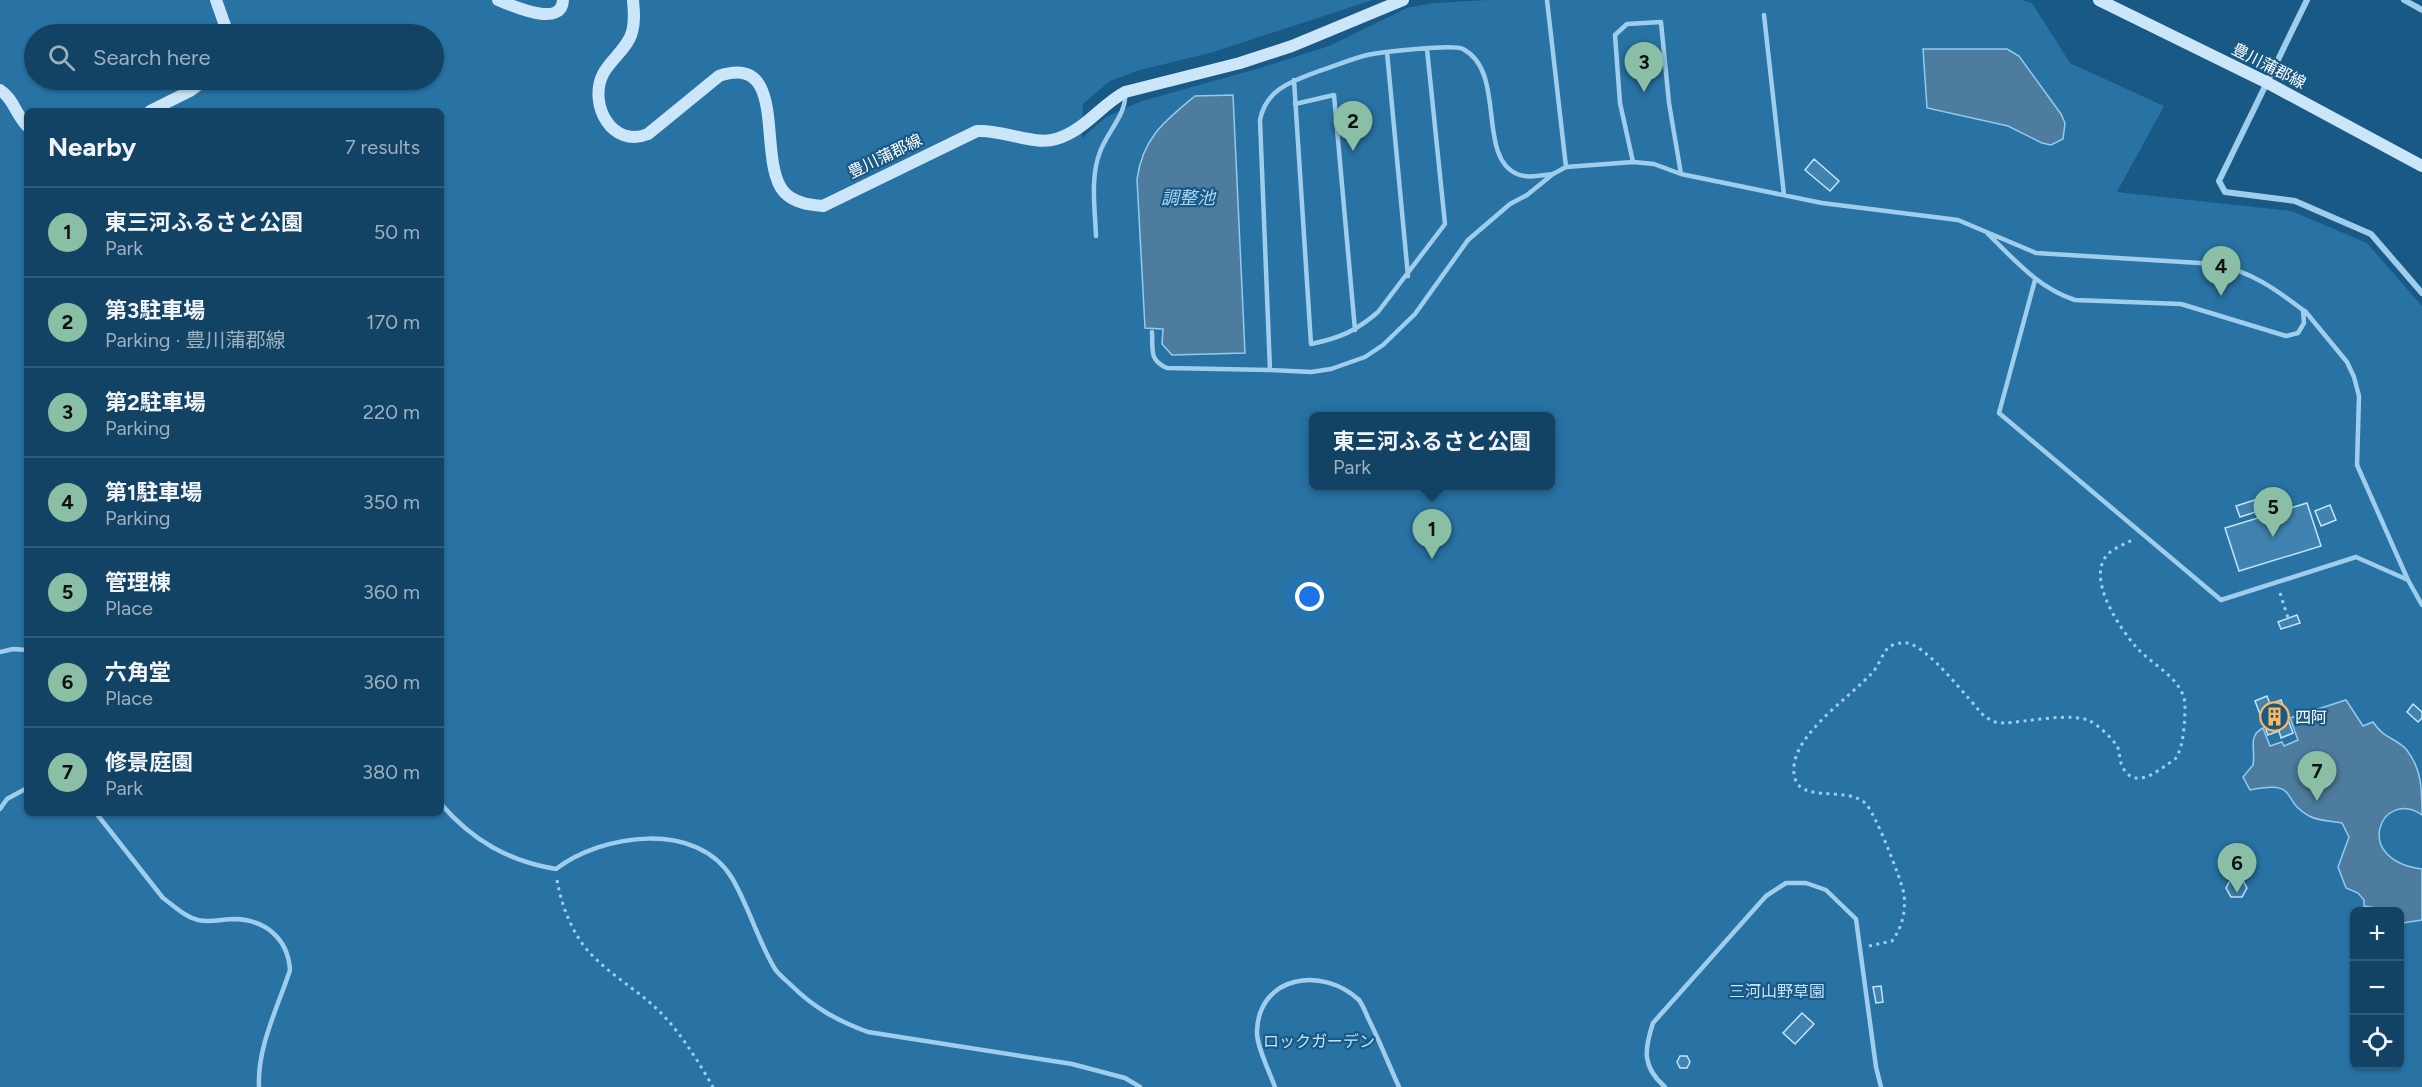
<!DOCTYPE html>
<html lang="en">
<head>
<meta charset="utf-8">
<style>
	body { margin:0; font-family:Figtree,"Noto Sans JP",sans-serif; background:#1b4a6a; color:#f1f3f6 }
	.controls { position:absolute; right:18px; bottom:18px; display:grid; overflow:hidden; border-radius:9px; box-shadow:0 2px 4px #0004 }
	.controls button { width:54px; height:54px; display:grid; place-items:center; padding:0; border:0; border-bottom:2px solid #315c78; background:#124364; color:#f1f3f6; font:30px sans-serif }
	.you { position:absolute; left:1310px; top:597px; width:21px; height:21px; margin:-15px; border:4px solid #fff; border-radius:50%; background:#1a73e8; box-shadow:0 0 0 9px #1a73e833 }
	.badge { display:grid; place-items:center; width:39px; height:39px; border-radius:50%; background:#8abfa5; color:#111; font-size:20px; font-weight:700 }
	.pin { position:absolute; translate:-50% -50px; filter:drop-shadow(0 2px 3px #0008) }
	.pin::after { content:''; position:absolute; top:32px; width:21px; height:18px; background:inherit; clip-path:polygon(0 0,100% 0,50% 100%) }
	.popup { position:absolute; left:1309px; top:412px; width:246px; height:78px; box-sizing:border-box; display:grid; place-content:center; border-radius:9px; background:#124364; filter:drop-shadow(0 2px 4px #0005); font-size:20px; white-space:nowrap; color:#9cb0bf }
	.popup b { font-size:22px; color:#f1f3f6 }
	.popup::after { content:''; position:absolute; left:50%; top:100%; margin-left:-12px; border:12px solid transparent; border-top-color:#124364 }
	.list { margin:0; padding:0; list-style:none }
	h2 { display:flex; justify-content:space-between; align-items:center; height:78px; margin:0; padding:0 24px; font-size:26px }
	h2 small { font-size:20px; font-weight:400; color:#9cb0bf }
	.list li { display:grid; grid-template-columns:39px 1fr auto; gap:18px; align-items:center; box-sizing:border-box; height:90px; padding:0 24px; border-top:2px solid #315c78 }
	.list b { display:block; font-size:22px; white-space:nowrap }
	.list p { margin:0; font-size:20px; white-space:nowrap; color:#9cb0bf }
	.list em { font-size:20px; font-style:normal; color:#9cb0bf }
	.icon { flex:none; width:33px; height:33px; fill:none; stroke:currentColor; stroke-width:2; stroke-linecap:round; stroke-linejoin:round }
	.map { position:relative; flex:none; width:2422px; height:1087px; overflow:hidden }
	.search { position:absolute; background:#124364; box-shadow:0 2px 4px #0004; left:24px; top:24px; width:420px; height:66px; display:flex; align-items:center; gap:15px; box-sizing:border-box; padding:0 21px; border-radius:33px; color:#9cb0bf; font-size:22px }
	.panel { position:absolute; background:#124364; box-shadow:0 2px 4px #0004; left:24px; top:108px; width:420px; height:708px; border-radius:9px }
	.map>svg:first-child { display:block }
	.green { fill:#2872a4; fill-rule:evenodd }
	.water { fill:#4e7c9e; stroke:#92cbef; stroke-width:1.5 }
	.building { fill:#4183b0; stroke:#c4e4f9; stroke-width:1.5 }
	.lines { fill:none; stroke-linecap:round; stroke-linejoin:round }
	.path { stroke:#9fceed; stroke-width:3; stroke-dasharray:3 4.5; stroke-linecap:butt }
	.service { stroke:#9fceed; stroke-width:4.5 }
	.minor { stroke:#9fceed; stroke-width:6 }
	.secondary { stroke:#cce6f9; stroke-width:12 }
	.labels { text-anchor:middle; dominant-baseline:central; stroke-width:4.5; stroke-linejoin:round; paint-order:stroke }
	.street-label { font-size:16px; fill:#fff; stroke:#185986 }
	.poi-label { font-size:16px; fill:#fff; stroke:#185986; text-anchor:start }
	.park-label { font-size:16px; fill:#c4e4f9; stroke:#185986 }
	.water-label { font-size:18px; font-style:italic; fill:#abd7f4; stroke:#185986 }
</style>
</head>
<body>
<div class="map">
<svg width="2422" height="1087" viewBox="0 0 2422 1087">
	<rect width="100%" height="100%" fill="#185986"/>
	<!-- green -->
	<path class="green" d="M0 0H1373L1210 53 1140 70 1110 81 1083 104 1082 138 1106 117 1142 101 1260 68 1329 46 1407 8 1433 3 1488 0H2022L2032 3 2070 63 2164 106 2117 192 2291 211 2367 243 2422 306V1087H0ZM34 34H434V80H34ZM27 111H441V813H27ZM1314 416H1550V486H1314ZM2354 912H2400V1064H2354Z"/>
	<!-- water -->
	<path class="water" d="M1923 49H2007L2019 56 2061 114 2065 123 2063 139 2051 145 2042 143 2008 126 1927 108Z
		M1233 95 1245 353 1172 355 1162 344 1163 329 1145 328 1137 179C1143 137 1165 121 1195 96Z
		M2346 700 2363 726 2373 722C2384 739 2394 737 2406 749 2422 769 2422 789 2422 815 2382 787 2350 860 2422 869V920L2403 923 2400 912 2364 906V900L2358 893 2346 888 2338 867 2349 837 2342 823C2332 821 2318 821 2309 816 2279 800 2301 780 2250 790L2243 777 2253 765C2256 750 2247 736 2263 728L2270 746 2282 742 2284 746 2298 740 2290 718Z"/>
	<!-- building -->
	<path class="building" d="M1814 159 1839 181 1830 191 1805 170Z
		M2261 498 2265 509 2240 517 2236 506Z
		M2307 503 2321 546 2239 571 2225 528Z
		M2330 505 2336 520 2321 526 2315 511Z
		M2297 615 2300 623 2281 629 2278 622Z
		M2267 696 2270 704 2281 700 2293 733 2281 738 2279 731 2268 735 2255 701Z
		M2413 704 2422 712V718L2418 722 2407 712Z
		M2231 879H2242L2247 888 2242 897H2231L2226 888Z
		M1881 986 1883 1002 1876 1003 1873 987Z
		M1802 1013 1814 1024 1795 1044 1783 1033Z
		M1680 1056H1687L1690 1062 1687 1068H1680L1677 1062Z"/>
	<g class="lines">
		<!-- path -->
		<path class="path" d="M2280 593 2288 618
			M557 880C562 909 575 941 598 961 617 979 641 993 659 1011 681 1033 698 1061 713 1087
			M1869 946 1892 941C1902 928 1906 911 1904 894 1901 879 1875 812 1865 803 1844 784 1790 808 1794 766 1797 732 1850 697 1872 673 1879 666 1882 653 1889 647 1894 644 1901 642 1907 643 1928 646 1969 700 1985 717L1995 722 2004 723C2025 722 2072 712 2090 721 2098 725 2112 738 2117 746 2120 751 2119 758 2121 763 2130 788 2150 777 2165 766 2168 764 2173 761 2176 758 2184 746 2185 719 2185 705 2184 679 2152 665 2136 647 2120 628 2085 578 2108 554 2114 548 2125 544 2132 540"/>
		<!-- service -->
		<path class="service" d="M1547 0 1566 167
			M1764 15 1784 195
			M1387 52 1408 276
			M1294 80 1311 344C1340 338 1356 331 1378 312L1445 224 1427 49
			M1295 104 1334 95 1355 330
			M1633 162 1620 103 1615 35 1627 24 1661 22 1669 103 1681 174
			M1553 174C1542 175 1528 179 1517 174 1476 156 1507 72 1463 49 1452 44 1381 52 1367 55 1351 59 1335 66 1319 71 1292 81 1266 89 1260 120L1270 370 1311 372 1331 369 1365 357 1383 345 1415 314 1468 240 1510 204 1527 195 1553 174 1566 167 1633 162 1654 164 1681 174 1822 203 1958 220 2036 253 2216 264C2253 273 2274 288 2303 310L2304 323 2298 333 2286 336 2181 304 2075 300C2038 288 2015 260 1988 234
			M1096 236C1095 209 1090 177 1100 152 1107 132 1127 114 1125 93
			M2035 280 1999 413 2221 600 2356 557 2408 580 2422 605
			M2305 311 2347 362 2354 377 2359 396 2357 465 2408 580
			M1152 332C1153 350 1149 360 1167 368L1270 370
			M0 652 13 649 27 650
			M441 804C472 840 508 861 556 869 602 834 697 820 732 878 749 907 758 941 775 969 779 975 786 980 791 985 814 1008 838 1021 868 1032L1072 1064 1125 1078 1140 1087
			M0 809 7 799 27 788
			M96 813 163 898C174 906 185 917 198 920 210 923 223 919 235 919 266 920 288 939 290 970 278 1007 257 1047 259 1087
			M1275 1087C1270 1073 1256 1045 1257 1031 1259 975 1323 966 1359 1000 1363 1005 1366 1014 1369 1020 1380 1042 1389 1065 1399 1087
			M1665 1087C1642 1067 1644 1050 1653 1023L1766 896 1786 883H1806L1826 890 1856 919 1876 1067 1881 1087"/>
		<!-- minor -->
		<path class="minor" d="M2307 0 2219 181 2225 192 2295 201 2371 234 2422 293
			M2404 0 2422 10"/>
		<!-- secondary -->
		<path class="secondary" d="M216 0 228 34
			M498 0C511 5 562 29 563 0
			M633 0C634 11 635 22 632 32 628 48 610 60 603 74 588 104 612 149 648 134L719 76C790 52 756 160 784 192 794 203 810 205 823 206L977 131C1002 129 1034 146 1056 139 1084 131 1101 105 1125 92L1240 63 1292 46 1403 0
			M2099 0 2266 82 2422 166
			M0 90C13 98 16 115 27 126
			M150 111 190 91 205 80"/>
	</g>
	<!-- icons -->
	<defs>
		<symbol id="building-ring" viewBox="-11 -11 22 22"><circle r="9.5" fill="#185986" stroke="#ffb75b" stroke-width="1.5"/><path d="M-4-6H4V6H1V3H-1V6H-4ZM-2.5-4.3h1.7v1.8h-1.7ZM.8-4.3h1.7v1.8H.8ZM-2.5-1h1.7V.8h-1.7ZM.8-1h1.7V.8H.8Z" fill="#ffb75b"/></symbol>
	</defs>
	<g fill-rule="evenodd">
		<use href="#building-ring" x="2258" y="700" width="33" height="33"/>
	</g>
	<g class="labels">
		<!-- street labels -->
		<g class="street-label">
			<text transform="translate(2269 66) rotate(27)">豊川蒲郡線</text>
			<text transform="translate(885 156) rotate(-26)">豊川蒲郡線</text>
		</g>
		<!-- poi labels -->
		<g class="poi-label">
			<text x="2295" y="717">四阿</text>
		</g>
		<!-- park labels -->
		<g class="park-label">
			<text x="1777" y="991">三河山野草園</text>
			<text x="1319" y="1041">ロックガーデン</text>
		</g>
		<!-- water labels -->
		<g class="water-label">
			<text x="1188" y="198">調整池</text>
		</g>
	</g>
</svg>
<div class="controls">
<button>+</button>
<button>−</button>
<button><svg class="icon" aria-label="locate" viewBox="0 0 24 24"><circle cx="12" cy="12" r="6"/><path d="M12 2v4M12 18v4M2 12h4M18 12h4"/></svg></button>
</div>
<div class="you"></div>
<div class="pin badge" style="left:1432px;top:559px">1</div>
<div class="popup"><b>東三河ふるさと公園</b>Park</div>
<div class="pin badge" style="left:1353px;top:151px">2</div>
<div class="pin badge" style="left:1644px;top:92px">3</div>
<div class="pin badge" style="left:2221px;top:296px">4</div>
<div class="pin badge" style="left:2273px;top:537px">5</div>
<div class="pin badge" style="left:2237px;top:893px">6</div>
<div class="pin badge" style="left:2317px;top:801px">7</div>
<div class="search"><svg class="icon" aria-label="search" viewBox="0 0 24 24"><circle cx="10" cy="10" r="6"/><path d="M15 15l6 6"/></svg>Search here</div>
<section class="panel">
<h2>Nearby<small>7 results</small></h2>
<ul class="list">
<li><span class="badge">1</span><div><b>東三河ふるさと公園</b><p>Park</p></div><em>50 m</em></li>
<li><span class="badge">2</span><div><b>第3駐車場</b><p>Parking · 豊川蒲郡線</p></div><em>170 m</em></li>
<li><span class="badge">3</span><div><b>第2駐車場</b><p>Parking</p></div><em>220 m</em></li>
<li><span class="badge">4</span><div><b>第1駐車場</b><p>Parking</p></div><em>350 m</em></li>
<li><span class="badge">5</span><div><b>管理棟</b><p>Place</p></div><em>360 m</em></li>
<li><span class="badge">6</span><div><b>六角堂</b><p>Place</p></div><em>360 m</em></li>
<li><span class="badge">7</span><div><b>修景庭園</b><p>Park</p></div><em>380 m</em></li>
</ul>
</section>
</div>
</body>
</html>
